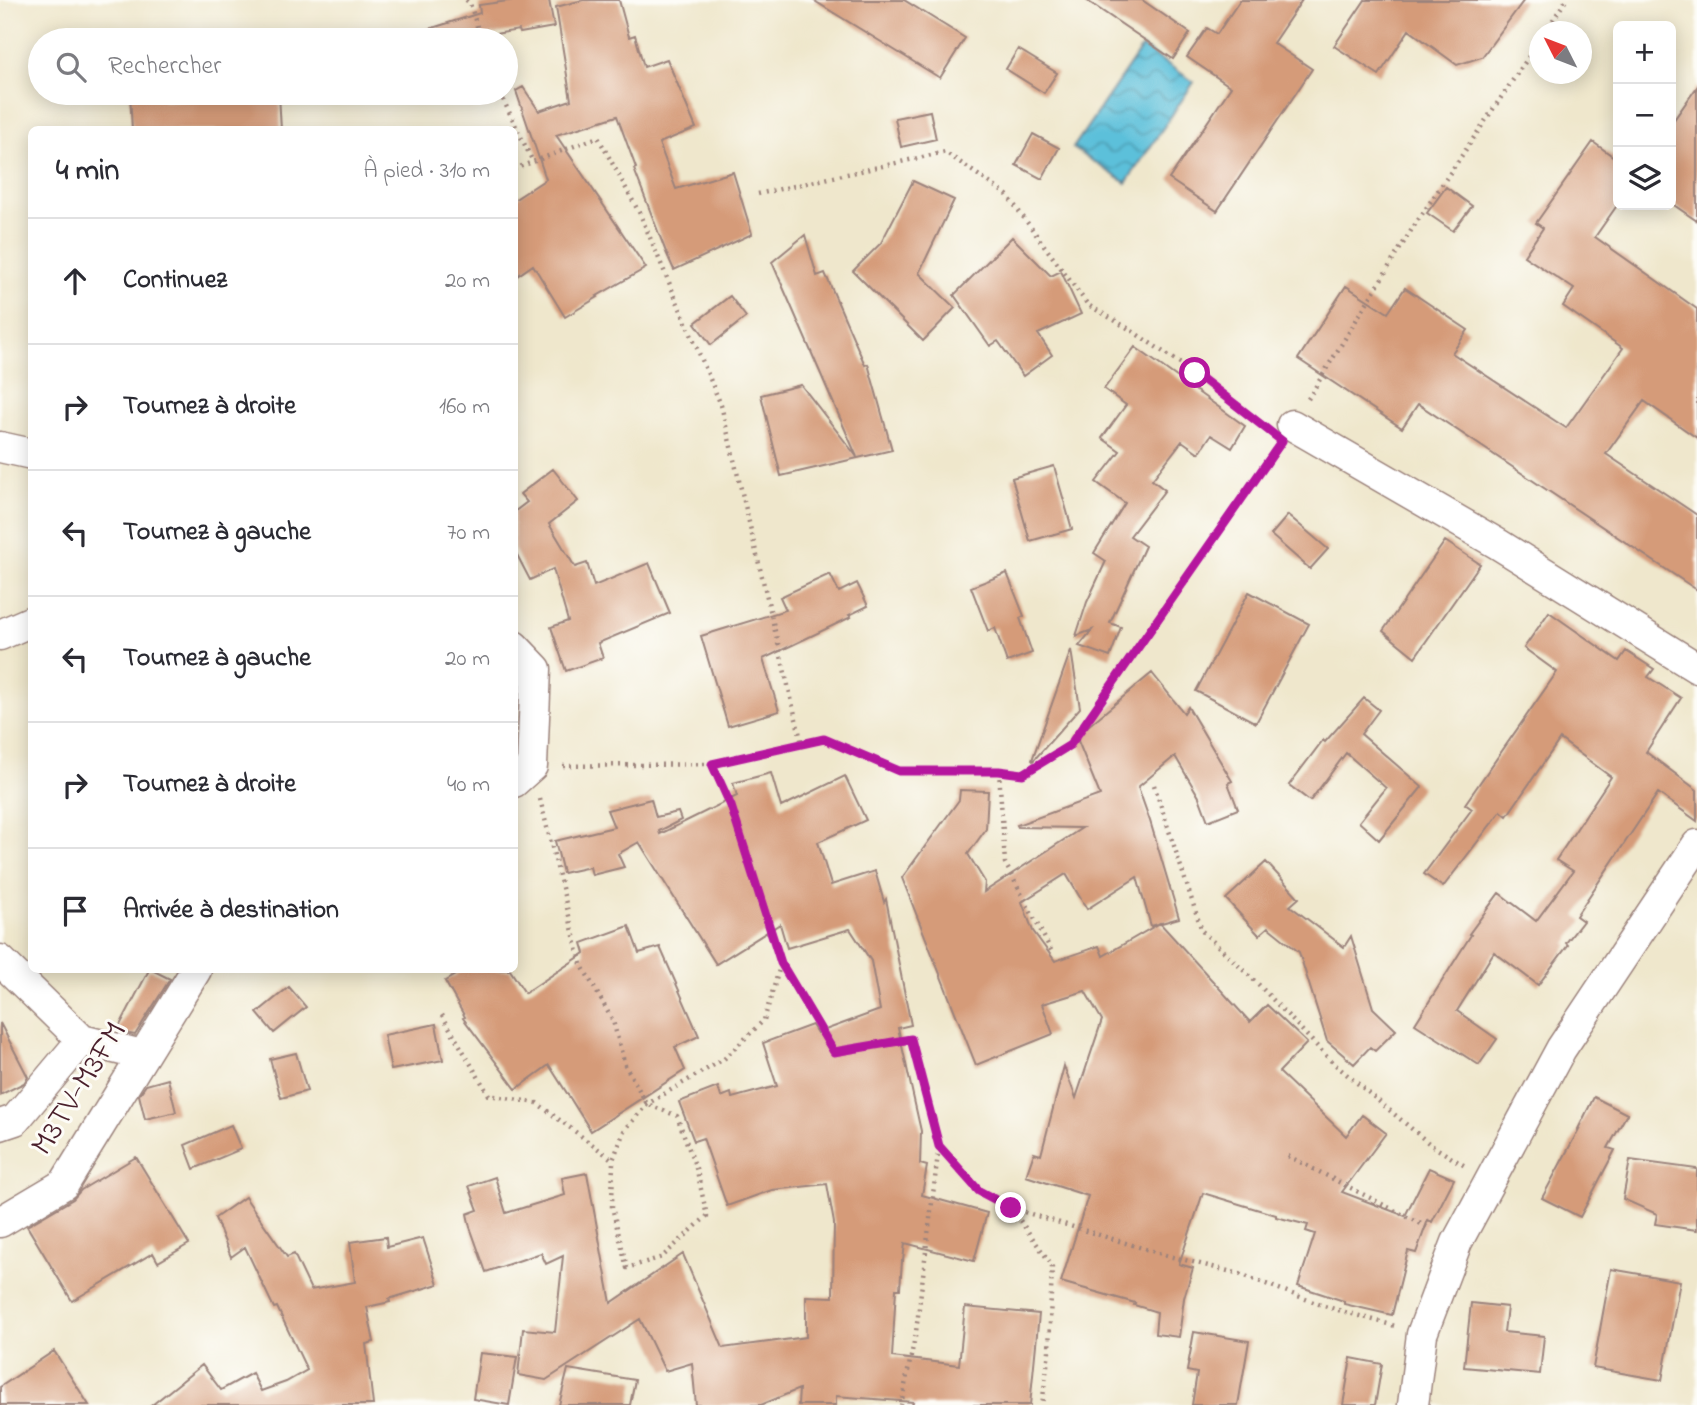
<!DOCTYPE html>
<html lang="fr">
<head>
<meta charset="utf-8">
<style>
	body { margin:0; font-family:"Indie Flower",sans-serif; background:#f7f7f7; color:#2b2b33 }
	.controls { position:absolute; right:21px; top:21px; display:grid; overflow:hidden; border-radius:10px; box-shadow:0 4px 18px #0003 }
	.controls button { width:63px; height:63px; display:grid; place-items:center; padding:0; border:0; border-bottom:2px solid #e1e1e2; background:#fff; color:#2b2b33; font:35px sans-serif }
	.compass { position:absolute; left:1529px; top:21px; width:63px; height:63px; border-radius:50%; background:#fff; box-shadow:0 4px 18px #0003; rotate:312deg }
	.stop { position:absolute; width:21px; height:21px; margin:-16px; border:5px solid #b5179e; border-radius:50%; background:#fff }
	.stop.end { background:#b5179e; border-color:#fff; box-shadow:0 2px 7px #0008 }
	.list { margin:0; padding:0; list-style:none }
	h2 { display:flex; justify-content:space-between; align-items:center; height:91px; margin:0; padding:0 28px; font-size:30px }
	h2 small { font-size:23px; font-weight:400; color:#7c7c81 }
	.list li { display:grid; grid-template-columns:46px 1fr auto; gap:21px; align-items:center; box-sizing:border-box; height:126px; padding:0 28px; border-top:2px solid #e1e1e2 }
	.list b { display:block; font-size:26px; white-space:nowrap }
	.list em { font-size:23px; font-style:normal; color:#7c7c81 }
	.icon { flex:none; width:38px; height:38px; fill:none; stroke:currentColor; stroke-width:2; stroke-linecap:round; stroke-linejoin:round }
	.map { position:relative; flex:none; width:1697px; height:1405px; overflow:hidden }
	.search { position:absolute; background:#fff; box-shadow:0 4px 18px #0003; left:28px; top:28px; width:490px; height:77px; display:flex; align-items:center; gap:18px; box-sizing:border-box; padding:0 24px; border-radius:38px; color:#7c7c81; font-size:26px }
	.panel { position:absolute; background:#fff; box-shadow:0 4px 18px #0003; left:28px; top:126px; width:490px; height:847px; border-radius:10px }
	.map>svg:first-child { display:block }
	.water { fill:url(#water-waves); stroke:#537082; stroke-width:2 }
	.building { fill:#d59b79 }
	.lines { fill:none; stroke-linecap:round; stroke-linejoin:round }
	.street-casing { stroke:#9c837c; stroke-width:33 }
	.path { stroke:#9c837c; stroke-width:4.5; stroke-dasharray:2 5; stroke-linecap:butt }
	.street { stroke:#fff; stroke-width:30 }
	.route { stroke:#b5179e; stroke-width:9 }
	.labels { text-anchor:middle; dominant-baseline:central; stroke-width:6; stroke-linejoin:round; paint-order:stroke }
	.street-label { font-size:32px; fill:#4a1f2b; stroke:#fdfcf7 }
</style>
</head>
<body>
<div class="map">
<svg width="1697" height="1405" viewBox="0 0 1697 1405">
	<defs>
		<pattern id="water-waves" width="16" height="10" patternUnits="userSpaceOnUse" patternTransform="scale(1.75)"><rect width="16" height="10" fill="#5cc0da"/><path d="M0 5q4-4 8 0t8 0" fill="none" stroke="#4e9bb1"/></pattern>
	</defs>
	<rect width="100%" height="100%" fill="#fdfcf7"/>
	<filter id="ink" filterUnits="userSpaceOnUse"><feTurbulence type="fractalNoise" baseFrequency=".0143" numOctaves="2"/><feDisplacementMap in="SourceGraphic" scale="14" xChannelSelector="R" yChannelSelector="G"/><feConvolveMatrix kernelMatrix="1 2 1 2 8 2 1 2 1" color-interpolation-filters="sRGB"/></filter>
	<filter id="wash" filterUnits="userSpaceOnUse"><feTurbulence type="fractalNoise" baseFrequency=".00686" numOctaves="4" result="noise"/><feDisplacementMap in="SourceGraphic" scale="28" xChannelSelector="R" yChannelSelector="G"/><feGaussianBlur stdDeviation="1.57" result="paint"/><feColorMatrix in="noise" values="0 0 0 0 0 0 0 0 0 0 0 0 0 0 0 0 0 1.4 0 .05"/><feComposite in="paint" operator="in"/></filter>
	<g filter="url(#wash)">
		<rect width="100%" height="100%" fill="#efe7cc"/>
		<!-- water -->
		<path class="water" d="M1142 47 1194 82 1126 183 1073 148Z"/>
		<g id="blocks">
			<!-- building -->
			<path class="building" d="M515 0H549L554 27 520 33 519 30 457 40H428L426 30 480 13 479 5Z
				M583 0H619L629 37 635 35 644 67 667 59 696 128 659 143 676 189 733 172 752 234 674 270 666 252 634 169 636 168 617 116 556 135 646 268 597 296 598 297 565 317 533 265 514 278V200L546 179 516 91 523 87 539 111 571 100 556 7Z
				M813 0H904L965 38 940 78Z
				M1086 0H1142L1190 33 1173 59Z
				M1240 0H1302L1273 43 1312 69 1217 211 1169 179 1231 87 1187 57 1207 28 1217 34Z
				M1365 0H1524L1482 57 1457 65 1409 30 1379 75 1334 46Z
				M1018 49 1057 73 1044 93 1006 69Z
				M1697 87V221L1671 203V124Z
				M130 93H162L164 101 279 94 281 130H132Z
				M930 111 936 139 901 147 895 118Z
				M1033 134 1059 148 1042 179 1016 165Z
				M1593 142 1618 160V204L1595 237 1697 309V438L1644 401 1606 454 1697 515V590L1418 404 1402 428 1298 359 1346 286 1388 313 1405 288 1468 330 1452 353 1566 428 1623 348 1563 306 1574 289 1524 256 1543 228 1536 223Z
				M913 181 954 200 919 273 955 308 923 341 853 271 881 243Z
				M1446 187 1472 206 1453 231 1427 213Z
				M805 235 817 276 825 273 865 365 868 364 892 450 781 476 761 395 801 385 857 457 772 262Z
				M1012 237 1051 276 1061 271 1081 314 1038 334 1052 355 1023 376 998 341 990 346 954 295Z
				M730 296 746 317 711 345 695 323Z
				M1135 347 1245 426 1232 448 1211 435 1199 453 1182 441 1152 480 1165 490 1130 536 1145 546 1110 623 1121 627 1110 657 1079 646 1092 630 1076 636 1087 602 1106 561 1094 553 1125 503 1096 482 1120 451 1102 438 1126 405 1104 389Z
				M1054 466 1072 529 1030 541 1012 478Z
				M553 469 578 501 549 524 575 567 587 563 594 586 649 563 670 613 598 643 603 658 566 671 551 627 568 621 553 569 530 580 514 549V512L527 502 520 494Z
				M1288 515 1328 549 1310 569 1271 535Z
				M1445 541 1480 564 1415 657 1383 631Z
				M1007 573 1024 616 1020 618 1032 653 1007 662 995 628 988 631 971 587Z
				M830 574 839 592 857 583 868 606 849 615 851 617 763 659 779 711 728 726 701 636 786 610 780 597Z
				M1249 592 1309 624 1256 723 1196 691Z
				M1549 612 1619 661 1626 651 1654 669 1648 677 1681 698 1646 752 1697 790V821L1658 793 1576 916 1583 921 1566 943 1568 945 1538 985 1494 952 1457 1011 1497 1039 1479 1065 1415 1024 1471 935 1469 934 1499 893 1536 921 1573 871 1556 860 1611 777 1560 739 1507 816 1501 811 1443 887 1424 874 1472 809 1465 804 1557 672 1524 648Z
				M1071 650 1080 708 1033 761 1032 760Z
				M1152 673 1184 713 1188 707 1232 781 1228 783 1238 809 1208 821 1199 797 1175 756 1138 787 1150 821 1179 918 1151 926 1137 877 1087 909 1066 874 1022 902 1033 931 1055 961 1099 946 1103 956 1160 923 1250 1022 1267 1005 1307 1043 1279 1072 1346 1136 1362 1115 1386 1133 1342 1192 1405 1216 1429 1168 1454 1179 1432 1222 1428 1220 1416 1253 1408 1251 1392 1315 1344 1304V1301L1298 1286 1315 1234 1306 1231 1308 1225 1276 1217V1215L1203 1193 1179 1264 1193 1268 1184 1298 1179 1337 1155 1334 1157 1312 1134 1305 1135 1303 1061 1282 1088 1196 1026 1176 1034 1153 1041 1155 1064 1066 1076 1098 1102 1020 1085 991 1042 1004 1053 1034 976 1065 902 878 959 800 960 790 988 791 986 829 968 854 985 882 984 892 1082 828 1018 827 1017 825 1100 795 1076 736Z
				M1364 698 1379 710 1361 734 1422 787 1379 840 1359 822 1386 788 1346 753 1310 801 1289 785 1323 740 1325 742Z
				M771 773 781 807 845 776 866 820 818 842 831 885 875 871 884 902 886 899 911 1025 898 1028 921 1131 920 1164 927 1166 922 1195 987 1213 974 1261 905 1243 903 1261H902L900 1289H896L892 1357 959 1365 965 1307 1039 1314 1030 1405H912L913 1402 836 1396V1405H798L799 1389 761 1405H696L692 1363 665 1371 640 1319 546 1380 518 1375 523 1329 555 1332 563 1256 546 1264 541 1253 486 1272 470 1227 467 1214 478 1210 469 1186 495 1177 506 1213 565 1195 562 1178 587 1173 611 1303 683 1254 723 1348 806 1337V1296L833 1297 834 1223 827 1184 772 1190 727 1206 703 1138 694 1141 679 1102 718 1087 721 1097 731 1093 732 1098 777 1086 763 1043 812 1025 817 1033 880 1010 871 961 850 929 787 948 780 924 716 964 639 842 618 854 624 867 592 875 590 867 563 873 555 841 614 827 607 810 651 799 656 817 678 812 681 820 659 831 660 834 737 796 733 783Z
				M1266 862 1299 898 1290 906 1344 947 1351 936 1373 1008 1396 1030 1375 1051 1370 1047 1354 1064 1327 1041 1299 952 1268 927 1259 935 1226 899Z
				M629 926 639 953 660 947 699 1036 675 1047 685 1070 591 1131 549 1065 516 1089 463 1018 465 1017 445 981 464 970H510L525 993 585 953 582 943Z
				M149 970H152L170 979 135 1035 125 1033 118 1029Z
				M289 987 306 1007 274 1033 257 1013Z
				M0 1023 28 1077 24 1083 0 1095Z
				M436 1024 443 1060 391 1070 384 1035Z
				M296 1053 307 1091 281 1098 270 1059Z
				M168 1079 176 1112 145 1119 139 1095 146 1085Z
				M1594 1097 1627 1114 1608 1148 1615 1150 1580 1217 1542 1198 1579 1129H1578Z
				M231 1125 241 1149 194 1169 185 1145Z
				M136 1157 189 1244 158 1262 153 1253 72 1301 27 1226 73 1199 81 1190Z
				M1630 1160 1697 1169V1230L1655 1224 1657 1214 1623 1199Z
				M245 1197 287 1257 294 1254 311 1290 355 1282 350 1242 386 1237 387 1247 423 1238 438 1284 389 1299 390 1302 367 1307 374 1342 366 1344 373 1405H152L202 1365 221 1390 252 1373 261 1391 286 1382 307 1370 277 1307 274 1308 245 1247 231 1257 215 1218Z
				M1611 1269 1680 1281 1662 1380 1593 1368Z
				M1471 1303 1507 1307 1504 1332 1544 1336 1540 1374 1464 1367Z
				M1194 1332 1249 1341 1238 1405H1192L1197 1373 1187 1371Z
				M54 1351 89 1405H0V1387Z
				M480 1353 517 1357 509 1405 473 1399Z
				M1351 1358 1382 1364 1375 1405H1343Z
				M568 1369 635 1380 630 1405H559Z"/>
		</g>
	</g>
	<g filter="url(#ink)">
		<use href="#blocks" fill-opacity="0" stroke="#9c837c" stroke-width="2"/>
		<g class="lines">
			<defs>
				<path id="street" d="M1292 425 1498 544 1697 668
					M0 447 32 454
					M0 635 32 621
					M514 646 536 669 532 766 514 782
					M0 960 82 1040 142 1055
					M0 1125 15 1120 82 1040
					M0 1222 64 1184 196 970
					M1413 1405 1422 1334 1457 1242 1561 1049 1697 845"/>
			</defs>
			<!-- street casing -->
			<use href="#street" class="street-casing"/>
			<!-- path -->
			<path class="path" d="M466 0 470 3 481 40
				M1545 32 1566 0
				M500 93 533 162
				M514 169 598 137 640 214 721 405 802 744
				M758 194 945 152 1007 195 1088 305 1126 327 1195 373 1261 425
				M1308 399 1412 229 1540 40
				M563 766 712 764 824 739 899 771H999L1023 774 1070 745 1275 450
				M999 771 1005 863 1052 952
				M1154 785 1202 931 1259 985 1332 1062 1431 1145 1465 1166
				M540 799 581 964 613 1021 625 1065 647 1104 677 1116 697 1171 707 1216 662 1257 627 1268 612 1207 613 1160 624 1131 647 1104 724 1059 764 1020 781 963 761 902 731 806 712 764
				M781 963 834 1052 911 1039 939 1146 916 1332 901 1405
				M442 1015 489 1095 537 1103 613 1160
				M939 1146 979 1191 1011 1208 1052 1265 1049 1351 1042 1405
				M1288 1156 1431 1229
				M1011 1208 1165 1255 1240 1274 1324 1306 1395 1326"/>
			<!-- street -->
			<use href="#street" class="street"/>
		</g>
	</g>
	<g class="lines" filter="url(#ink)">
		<!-- route -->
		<path class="route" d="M1011 1208 979 1191 939 1146 911 1039 834 1052 781 963 731 806 712 764 824 739 899 771H999L1023 774 1070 745 1282 441 1195 373"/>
	</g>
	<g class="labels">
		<!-- street labels -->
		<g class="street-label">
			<text transform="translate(80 1089) rotate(-58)">M3TV-M3FM</text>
		</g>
	</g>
</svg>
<div class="controls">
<button>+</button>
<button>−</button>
<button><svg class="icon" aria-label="layers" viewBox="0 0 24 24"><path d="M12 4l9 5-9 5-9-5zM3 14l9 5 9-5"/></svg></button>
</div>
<svg class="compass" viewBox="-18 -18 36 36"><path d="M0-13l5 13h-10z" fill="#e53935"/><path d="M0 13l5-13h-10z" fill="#7c7c81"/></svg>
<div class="stop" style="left:1195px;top:373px"></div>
<div class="stop end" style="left:1011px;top:1208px"></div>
<div class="search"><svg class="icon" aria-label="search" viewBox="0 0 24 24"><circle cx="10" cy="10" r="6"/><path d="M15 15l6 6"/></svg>Rechercher</div>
<section class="panel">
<h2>4 min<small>À pied · 310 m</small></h2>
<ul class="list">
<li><svg class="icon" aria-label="ahead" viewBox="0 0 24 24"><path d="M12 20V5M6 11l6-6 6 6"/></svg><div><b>Continuez</b></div><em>20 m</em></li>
<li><svg class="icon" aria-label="right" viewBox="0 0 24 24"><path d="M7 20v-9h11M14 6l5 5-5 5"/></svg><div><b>Tournez à droite</b></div><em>160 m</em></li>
<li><svg class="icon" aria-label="left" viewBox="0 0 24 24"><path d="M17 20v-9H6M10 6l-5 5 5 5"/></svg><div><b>Tournez à gauche</b></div><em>70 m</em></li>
<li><svg class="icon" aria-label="left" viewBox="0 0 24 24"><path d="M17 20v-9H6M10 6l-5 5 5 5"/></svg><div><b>Tournez à gauche</b></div><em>20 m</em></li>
<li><svg class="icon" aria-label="right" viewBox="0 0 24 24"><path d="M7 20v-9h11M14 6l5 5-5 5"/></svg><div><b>Tournez à droite</b></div><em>40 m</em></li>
<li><svg class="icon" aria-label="arrive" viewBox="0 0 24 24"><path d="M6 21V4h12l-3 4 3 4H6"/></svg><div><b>Arrivée à destination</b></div></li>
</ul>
</section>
</div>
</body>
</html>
